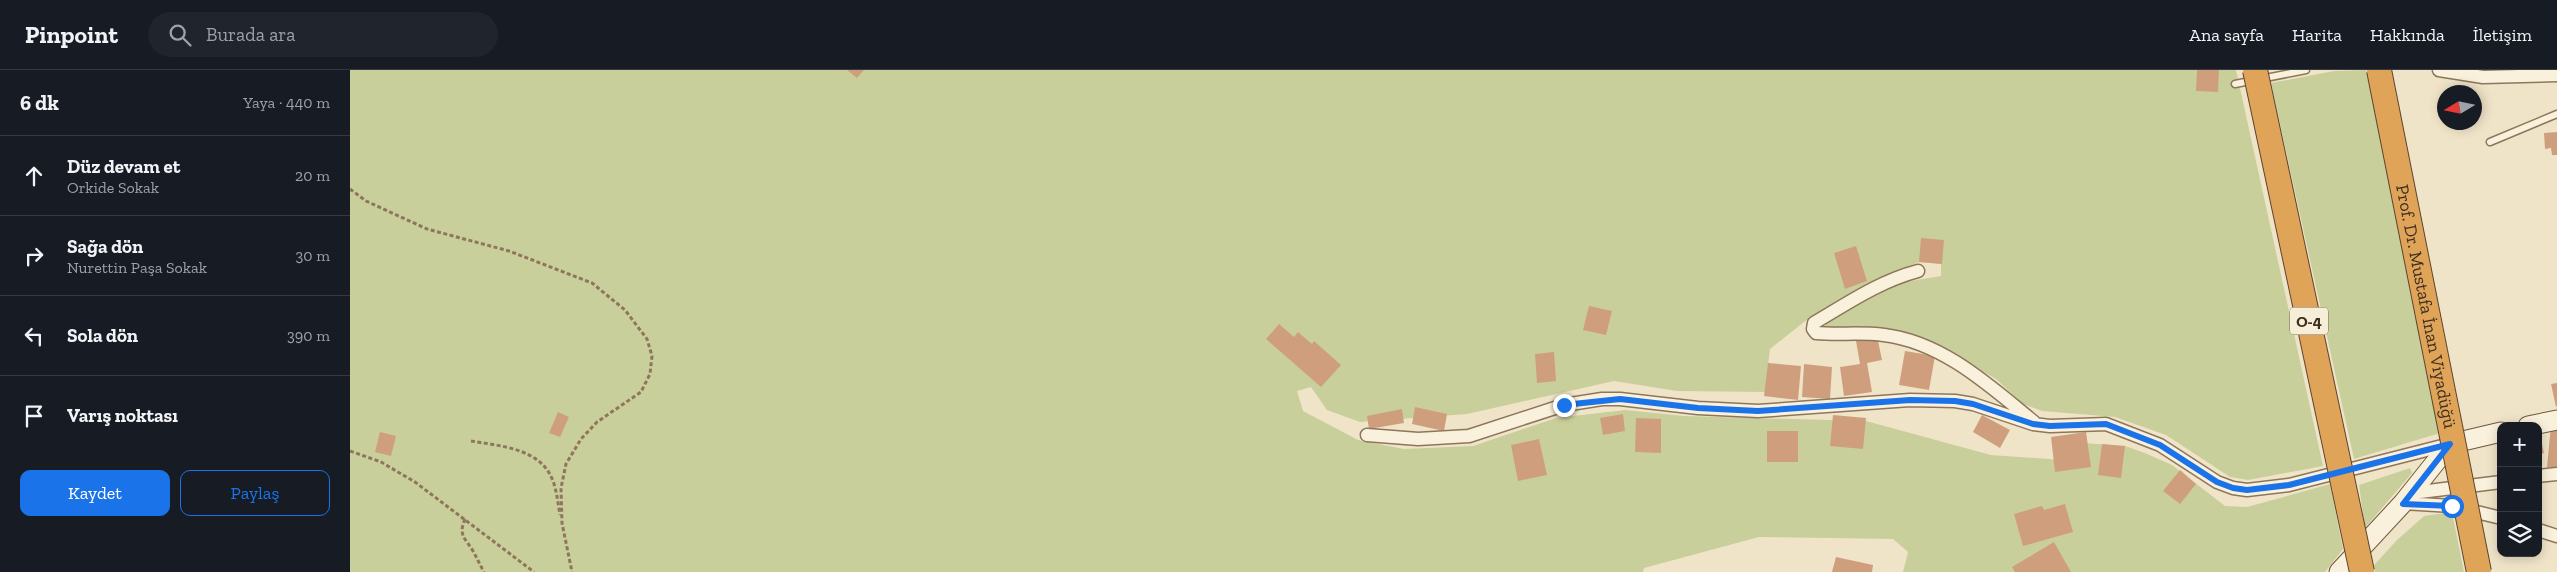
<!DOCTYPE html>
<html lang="tr">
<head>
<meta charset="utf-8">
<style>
	body { margin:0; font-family:"Zilla Slab",serif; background:#20242c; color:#f1f3f6 }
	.controls { position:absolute; right:15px; bottom:15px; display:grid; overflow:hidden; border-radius:10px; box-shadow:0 2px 12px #0003 }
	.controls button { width:45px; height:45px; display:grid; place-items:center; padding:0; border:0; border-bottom:1px solid #363941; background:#171b24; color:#f1f3f6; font:25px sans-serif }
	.compass { position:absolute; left:2087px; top:15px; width:45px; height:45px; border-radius:50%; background:#171b24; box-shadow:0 2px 12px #0003; rotate:260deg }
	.stop { position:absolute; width:15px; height:15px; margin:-11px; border:4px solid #1a73e8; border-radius:50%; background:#fff }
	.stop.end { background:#1a73e8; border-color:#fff; box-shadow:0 1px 5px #0008 }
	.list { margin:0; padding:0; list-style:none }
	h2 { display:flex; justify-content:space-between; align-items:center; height:65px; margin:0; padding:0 20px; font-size:21px }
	h2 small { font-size:16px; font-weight:400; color:#9ea1a6 }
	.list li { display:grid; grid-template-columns:32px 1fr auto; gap:15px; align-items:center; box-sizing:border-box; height:80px; padding:0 20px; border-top:1px solid #363941 }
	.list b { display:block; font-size:19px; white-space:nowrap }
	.list p { margin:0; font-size:16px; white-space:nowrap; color:#9ea1a6 }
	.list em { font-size:16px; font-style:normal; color:#9ea1a6 }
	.actions { display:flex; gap:10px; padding:15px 20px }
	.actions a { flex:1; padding:11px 0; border:1px solid #1a73e8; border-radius:10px; text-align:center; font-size:18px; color:#1a73e8 }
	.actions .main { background:#1a73e8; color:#fff }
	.icon { flex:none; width:28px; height:28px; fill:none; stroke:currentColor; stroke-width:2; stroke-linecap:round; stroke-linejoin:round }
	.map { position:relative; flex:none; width:2207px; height:502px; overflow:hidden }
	header { display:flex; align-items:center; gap:30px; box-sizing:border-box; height:70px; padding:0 25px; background:#171b24; border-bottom:1px solid #363941 }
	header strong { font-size:24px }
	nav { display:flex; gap:28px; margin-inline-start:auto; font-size:18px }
	.search { width:350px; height:45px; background:#20242c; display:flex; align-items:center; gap:12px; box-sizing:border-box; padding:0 18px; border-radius:28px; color:#9ea1a6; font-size:19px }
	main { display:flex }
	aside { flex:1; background:#171b24 }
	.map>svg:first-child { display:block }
	.green { fill:#c9cf9b }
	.building { fill:#cf9f7d }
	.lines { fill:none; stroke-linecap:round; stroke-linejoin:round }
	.lane-casing { stroke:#8d765c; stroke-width:9 }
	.street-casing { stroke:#8d765c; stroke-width:15 }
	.secondary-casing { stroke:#6f573f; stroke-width:21 }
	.path { stroke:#8d765c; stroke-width:3; stroke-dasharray:4 2.5; stroke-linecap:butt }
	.lane { stroke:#faf1dc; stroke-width:6 }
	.street { stroke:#faf1dc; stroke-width:12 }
	.secondary { stroke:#faf1dc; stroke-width:19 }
	.highway-bridge-casing { stroke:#5b4430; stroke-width:26; stroke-linecap:butt }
	.highway-bridge { stroke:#e0a458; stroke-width:24 }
	.route { stroke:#1a73e8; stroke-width:6 }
	.labels { text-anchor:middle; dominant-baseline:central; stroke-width:4.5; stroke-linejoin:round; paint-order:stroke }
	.shield { fill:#f7eed8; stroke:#756857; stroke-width:1 }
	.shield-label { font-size:16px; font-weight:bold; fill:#3d2e20 }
	.street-label { font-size:18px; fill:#3d2e20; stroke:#f7eed8 }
</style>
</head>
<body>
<header>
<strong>Pinpoint</strong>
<div class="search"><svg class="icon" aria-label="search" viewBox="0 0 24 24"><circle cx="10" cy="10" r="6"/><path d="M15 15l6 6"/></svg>Burada ara</div>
<nav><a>Ana sayfa</a><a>Harita</a><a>Hakkında</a><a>İletişim</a></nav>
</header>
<main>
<aside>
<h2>6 dk<small>Yaya · 440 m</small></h2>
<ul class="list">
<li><svg class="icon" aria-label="ahead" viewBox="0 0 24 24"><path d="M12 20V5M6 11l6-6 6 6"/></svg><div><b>Düz devam et</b><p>Orkide Sokak</p></div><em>20 m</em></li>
<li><svg class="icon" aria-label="right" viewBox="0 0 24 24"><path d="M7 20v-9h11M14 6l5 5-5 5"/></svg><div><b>Sağa dön</b><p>Nurettin Paşa Sokak</p></div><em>30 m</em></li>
<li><svg class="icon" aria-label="left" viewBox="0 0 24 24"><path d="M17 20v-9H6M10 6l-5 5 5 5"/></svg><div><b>Sola dön</b></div><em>390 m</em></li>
<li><svg class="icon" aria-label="arrive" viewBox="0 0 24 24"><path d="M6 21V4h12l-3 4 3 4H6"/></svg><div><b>Varış noktası</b></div></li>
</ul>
<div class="actions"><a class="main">Kaydet</a><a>Paylaş</a></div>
</aside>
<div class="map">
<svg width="2207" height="502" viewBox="0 0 2207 502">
	<rect width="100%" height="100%" fill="#f0e4c8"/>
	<!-- green -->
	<path class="green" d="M0 0H1886L1973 396 1898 410 1880 407 1816 365 1765 347 1692 341 1673 334 1646 309 1585 274 1555 264 1528 258 1479 259 1475 256 1478 251 1542 214 1591 206V194L1569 192 1540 204 1459 248 1420 279 1415 322 1327 321 1264 311 1117 344 1010 352 977 340 961 317 947 321 953 341 1008 370 1054 379 1123 376 1206 348 1275 340 1334 346 1516 351 1641 385 1714 390 1734 373 1775 376 1795 383 1822 395 1875 436 1897 437 1980 414 1993 479 1975 502H1553L1558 482 1543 469 1409 467 1294 498 1293 502H0Z
		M2016 0 2090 363 2004 389 1921 13 1984 1Z
		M2060 398 2062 403 2015 458 2009 415Z
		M2102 442 2114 502H2025L2024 495 2047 470 2074 446Z"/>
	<!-- building -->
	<path class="building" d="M497 0H514L507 8Z
		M1847 0H1869L1868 22 1846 21Z
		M2207 62V85H2202L2201 78 2195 79 2194 63Z
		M1571 168 1594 170 1592 194 1569 192Z
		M1506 176 1517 211 1495 219 1484 183Z
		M1239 236 1262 241 1256 265 1233 260Z
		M929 254 944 267 948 262 962 274 964 271 991 295 971 317 916 269Z
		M1527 266 1532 290 1517 293 1522 322 1494 326 1490 297 1510 294 1506 271Z
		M1555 281 1585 286 1579 320 1549 315Z
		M1204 282 1206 311 1187 313 1185 284Z
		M1418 293 1451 296 1448 330 1414 326Z
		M1454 294 1482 297 1480 329 1452 327Z
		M2207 313V336L2206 337 2201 314Z
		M1065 337 1097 344 1094 361 1062 354Z
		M1052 339 1054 353 1019 359 1017 346Z
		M208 342 219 347 210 367 199 363Z
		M1273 344 1275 361 1253 365 1250 348Z
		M1483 345 1516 348 1513 379 1480 376Z
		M1632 345 1660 360 1650 378 1623 362Z
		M1286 348 1311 349V383L1285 382Z
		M2201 355 2207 356V398L2197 397Z
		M1417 361H1448V392H1417Z
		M30 362 46 366 41 386 25 382Z
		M1736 362 1741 397 1705 402 1701 367Z
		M2188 365H2190L2194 383 2188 385Z
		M1189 369 1197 405 1168 411 1161 375Z
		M1752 374 1775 376 1771 408 1748 405Z
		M1830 400 1846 414 1830 434 1813 421Z
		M1715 434 1723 462 1673 476 1664 444 1692 436 1694 440Z
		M1704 472 1721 502H1665L1662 497Z
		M1486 487 1523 495 1522 502H1482Z"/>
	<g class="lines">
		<defs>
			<path id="lane" d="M1885 14 1956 0
				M2140 72 2207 44"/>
			<path id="street" d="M2089 0 2133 7 2207 5
				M1568 201C1530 211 1498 233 1464 253L1463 259 1466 263C1489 265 1511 262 1534 265 1593 272 1641 317 1684 352
				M1017 365 1068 369 1119 366 1214 335 1252 329H1270L1348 338 1408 341 1560 330 1605 331 1623 334 1683 354 1700 356 1756 354 1810 375 1867 412 1883 418 1897 420 1939 415 2100 374
				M2188 406 2207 404
				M2062 423 2151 412
				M2053 433 2102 436 2151 448
				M2188 460 2207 466"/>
			<path id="secondary" d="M2178 356 2207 350
				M1989 502 2053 433 2100 374 2151 362"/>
		</defs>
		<!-- lane casing -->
		<use href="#lane" class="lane-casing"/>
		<!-- street casing -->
		<use href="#street" class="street-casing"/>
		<!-- secondary casing -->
		<use href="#secondary" class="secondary-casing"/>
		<!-- path -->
		<path class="path" d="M0 119 16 131 77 159 159 181 242 213 275 240 297 269 302 286 300 304 291 322 247 352 231 369 216 394 211 418 212 453 222 502
			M121 371C150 376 191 378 203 411 207 422 208 434 210 445
			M0 381 31 392 65 412 184 502
			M115 449C108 465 115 468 123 481 127 488 130 495 134 502"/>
		<!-- lane -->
		<use href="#lane" class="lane"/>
		<!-- street -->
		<use href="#street" class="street"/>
		<!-- secondary -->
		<use href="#secondary" class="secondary"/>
		<defs>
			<g id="highway-bridge">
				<path d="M1905 0 2012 502"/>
				<path id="s1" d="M2029 0 2129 502"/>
			</g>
		</defs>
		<!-- highway-bridge casing -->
		<use href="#highway-bridge" class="highway-bridge-casing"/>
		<!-- highway-bridge -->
		<use href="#highway-bridge" class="highway-bridge"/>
	</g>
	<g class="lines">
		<!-- route -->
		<path class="route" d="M1214 335 1270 329 1348 338 1408 341 1560 330 1605 331 1623 334 1683 354 1700 356 1756 354 1810 375 1867 412 1883 418 1897 420 1939 415 2100 374 2053 434 2102 436"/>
	</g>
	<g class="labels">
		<!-- shield labels -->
		<rect class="shield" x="1940" y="237.5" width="38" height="27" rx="4"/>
		<g class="shield-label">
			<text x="1959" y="251">O-4</text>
		</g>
		<!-- street labels -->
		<g class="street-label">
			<text stroke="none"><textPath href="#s1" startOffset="241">Prof. Dr. Mustafa İnan Viyadüğü</textPath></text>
		</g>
	</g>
</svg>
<div class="controls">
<button>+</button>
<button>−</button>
<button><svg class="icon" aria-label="layers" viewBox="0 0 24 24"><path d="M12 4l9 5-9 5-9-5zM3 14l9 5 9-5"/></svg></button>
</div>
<svg class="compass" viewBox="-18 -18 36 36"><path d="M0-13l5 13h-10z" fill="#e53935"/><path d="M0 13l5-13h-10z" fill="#9ea1a6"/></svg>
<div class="stop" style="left:2102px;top:436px"></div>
<div class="stop end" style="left:1214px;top:335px"></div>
</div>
</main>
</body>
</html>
